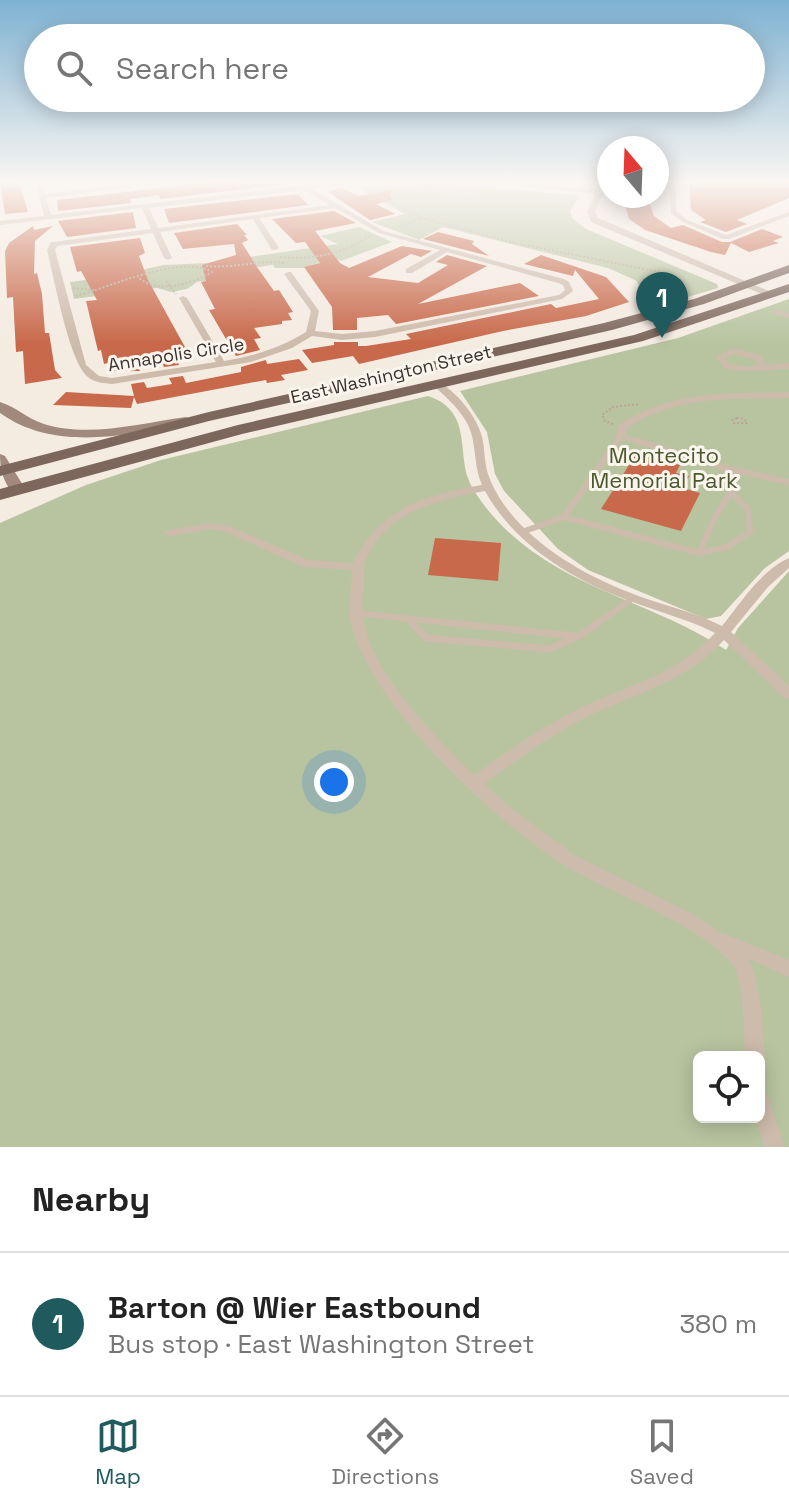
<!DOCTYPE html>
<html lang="en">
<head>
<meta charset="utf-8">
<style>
	body { margin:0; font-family:"Space Grotesk",sans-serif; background:#f6f6f6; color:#222 }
	.controls { position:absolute; right:24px; bottom:24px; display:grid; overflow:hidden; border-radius:12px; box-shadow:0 4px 20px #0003 }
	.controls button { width:72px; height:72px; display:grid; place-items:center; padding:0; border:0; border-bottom:2px solid #e0e0e0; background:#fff; color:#222; font:40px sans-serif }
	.compass { position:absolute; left:597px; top:136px; width:72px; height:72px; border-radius:50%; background:#fff; box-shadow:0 4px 20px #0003; rotate:341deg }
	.you { position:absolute; left:334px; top:782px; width:28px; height:28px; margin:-20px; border:6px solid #fff; border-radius:50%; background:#1a73e8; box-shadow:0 0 0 12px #1a73e833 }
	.badge { display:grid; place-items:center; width:52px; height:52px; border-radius:50%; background:#1f5a5e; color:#fff; font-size:26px; font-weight:700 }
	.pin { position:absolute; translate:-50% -66px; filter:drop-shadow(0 2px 4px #0008) }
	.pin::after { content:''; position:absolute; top:42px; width:28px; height:24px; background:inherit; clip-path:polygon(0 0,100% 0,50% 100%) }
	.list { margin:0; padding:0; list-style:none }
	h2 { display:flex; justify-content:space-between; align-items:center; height:104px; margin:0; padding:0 32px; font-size:34px }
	h2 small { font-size:26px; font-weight:400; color:#767676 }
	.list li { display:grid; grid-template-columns:52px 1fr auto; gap:24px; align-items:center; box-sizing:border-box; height:144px; padding:0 32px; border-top:2px solid #e0e0e0 }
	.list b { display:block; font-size:30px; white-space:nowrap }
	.list p { margin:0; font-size:26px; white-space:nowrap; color:#767676 }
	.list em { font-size:26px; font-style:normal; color:#767676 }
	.icon { flex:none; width:44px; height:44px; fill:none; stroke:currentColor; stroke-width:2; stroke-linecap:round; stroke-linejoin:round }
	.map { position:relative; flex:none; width:789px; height:1147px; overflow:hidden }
	.search { position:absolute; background:#fff; box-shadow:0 4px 20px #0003; left:24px; right:24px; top:24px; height:88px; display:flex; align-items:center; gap:20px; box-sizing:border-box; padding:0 28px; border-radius:44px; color:#767676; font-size:30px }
	.sheet { height:248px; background:#fff }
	nav { display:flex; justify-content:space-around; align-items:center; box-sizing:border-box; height:112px; border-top:2px solid #e0e0e0; background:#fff; font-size:22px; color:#767676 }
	nav a { display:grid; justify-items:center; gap:4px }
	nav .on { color:#1f5a5e }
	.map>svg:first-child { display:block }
	.green { fill:#b8c4a0; fill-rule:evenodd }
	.building { fill:#c8694b }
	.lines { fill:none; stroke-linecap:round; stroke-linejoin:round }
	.path { stroke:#b9a596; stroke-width:2; stroke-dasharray:2 2; stroke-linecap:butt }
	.service-far2 { stroke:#cdbbac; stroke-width:4 }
	.service-far1 { stroke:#cdbbac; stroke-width:6 }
	.service { stroke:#cdbbac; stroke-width:7 }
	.minor { fill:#cdbbac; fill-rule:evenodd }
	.tertiary { fill:#cdbbac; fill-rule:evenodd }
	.secondary { fill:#a18a7d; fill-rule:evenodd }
	.primary { fill:#7d675c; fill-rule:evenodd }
	.labels { text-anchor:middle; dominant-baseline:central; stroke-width:6; stroke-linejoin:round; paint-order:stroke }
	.far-street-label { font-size:18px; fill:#3b302b; stroke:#fbf5ee }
	.park-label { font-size:22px; fill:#4a5a2e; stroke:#fbf5ee }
</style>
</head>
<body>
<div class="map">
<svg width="789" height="1147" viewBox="0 0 789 1147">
	<rect width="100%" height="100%" fill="#f4ebe1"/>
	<!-- green -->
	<path class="green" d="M435 183 575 195 579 197 570 211 572 218 586 229 717 284 718 288 647 309 637 281 608 268 443 227 419 240 372 222 405 214 357 187Z
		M359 227 392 242 341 261 333 258 303 268H275L273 265 228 271 231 277 197 282 187 289 171 292 157 288 74 299 70 282 116 276 163 265 208 263 338 244 320 236Z
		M789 299V551L765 568 721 616 706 619 588 570 558 549 504 491 495 474 487 432 460 391 678 338Z
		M428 396C471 410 458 449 468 478 471 488 481 501 487 509 551 588 648 598 726 650L738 628 789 571V1147H0V523L86 485 161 460ZM699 1057H759V1117H699Z"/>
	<!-- building -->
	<path class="building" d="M0 182H19L28 212 5 214Z
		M211 182 289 184 160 199 159 195 130 199 131 203 58 211 57 200Z
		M689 182H789V198L737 220 747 224 726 232 700 222 706 220 691 210Z
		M341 187 358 196 390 190 392 200 376 204 395 214 370 220 328 192Z
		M298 194 308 205 169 223 164 209Z
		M631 196H647L654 216 671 228 683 225 722 242H730L762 229 783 237 773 241 779 243 749 252 731 243 725 255 711 252 645 230 629 219 624 202H631Z
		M334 211 356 223 315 231 340 263 349 268 402 246 432 251 421 257 411 254 368 277 418 283 448 265 436 262 447 255 487 266 418 304 520 283 539 296 396 324 388 315 357 318V330H333L332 307 304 267 320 263 305 242 296 243 272 219Z
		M133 212 136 228 67 237 58 221Z
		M237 224 247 235H244L248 240 242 243 257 267 274 291 279 290 293 312 288 313 292 320 282 321V324L254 328 261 338 254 339 260 350 236 356 209 310 215 309 201 282 206 281 202 265 236 255 234 244 183 249 174 233Z
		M33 226 34 230 53 226 35 241 34 274 37 273 42 294 45 333H49L55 370 62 378 25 384 23 351 16 352 13 297 7 298 5 251 9 243Z
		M438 232 474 241 472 244 489 256 423 239Z
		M140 238 145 253 139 256 148 280 191 358 177 360 179 365 164 367 159 355 135 359 140 371H111L108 363 104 364 101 350 98 351 86 301 97 300 81 271 77 272 70 247Z
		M541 255 606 277 629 302 586 316 503 331 359 364 353 356 312 363 302 350 334 345V342H358V346H366L411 339 406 334 551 304 556 308 599 299 575 270 573 276 524 264Z
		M299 359 308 370 281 375 285 380 267 383 266 380 137 404 134 397 131 408 53 405 66 392 134 396 131 384 144 382 147 388 172 384 169 378 183 376 186 383 241 372V367L266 360 267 364Z
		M636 454 680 465 676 473 689 476 683 488 700 493 681 531 601 509Z
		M435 538 501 543 498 581 428 575Z"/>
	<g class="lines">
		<!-- path -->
		<path class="path" d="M363 188 422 218 515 243 659 272 685 293
			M399 227 422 218
			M280 257C308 261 347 253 369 236
			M206 266C233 269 259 259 286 263
			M166 281 176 294
			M73 288 94 290
			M76 296C111 287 180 254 212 272 191 284 158 295 138 277
			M737 418 744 419 747 423H734L732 420Z
			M613 424 605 421 602 415 613 407 640 404"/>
		<!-- service-far2 -->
		<path class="service-far2" d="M399 182 406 188 475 192 482 182
			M617 442 621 436 641 442"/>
		<!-- service-far1 -->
		<path class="service-far1" d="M635 440 725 468 789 482
			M564 517 699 553 715 517 731 492 725 468
			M522 532 564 517 618 440
			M699 553 727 547 750 532 748 509 731 492
			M356 613 469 625
			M408 619 414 625
			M595 625 633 598"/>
		<!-- service -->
		<path class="service" d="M412 623 426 638 549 649 579 636 598 623
			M450 623 575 636"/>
		<!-- minor -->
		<path class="minor" d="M36 182H42L45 194 145 182H168L46 198 51 215 333 182H356L312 189 383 231 564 279 569 282 573 291 562 299 375 337 342 340 312 336 292 348 251 362 112 384C104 383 95 383 88 377 69 362 54 277 47 250L51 242H54L151 229 142 208 0 225V221L44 216ZM304 190 330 205 158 228 149 208ZM335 208 379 233 440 250 406 269V273H412L447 252 558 283 563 285 565 290 559 295 375 331 342 334 315 331 319 311 291 272H288L284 274 311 311 306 332C280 348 254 356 224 361L187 298 183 296 179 298 216 362 112 378 99 376 86 365 55 250 57 246 153 233 164 258 168 260 172 258 160 232 253 219 272 250H275L279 248 259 218Z
			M482 182H511L600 190 603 192 600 194Z
			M666 182H672L676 191V211L687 220 726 235 789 212V216L729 239H723L683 222 671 213 670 191Z
			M773 309 789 313V318L773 313Z
			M733 348 761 355 766 365 789 363V369C766 370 746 373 724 368L716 357ZM734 354 754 359 757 365 747 367 730 364 725 358Z
			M437 381C456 391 477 416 482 437 485 449 484 462 488 474 494 492 506 509 520 524 554 559 601 583 647 599 672 607 698 614 722 626 741 603 761 570 789 558V568L768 587 731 632 789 686V699L784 698 724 640C683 685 638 691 587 717 550 735 517 760 484 784L516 812 576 856 692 914 720 932 789 960V977L749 959C762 989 762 1025 765 1057L762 1064 759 1065V1057H745C744 1036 744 983 734 967 710 930 623 897 583 876 509 837 365 703 350 619 348 603 352 586 352 570L303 567 226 532 210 529 170 536 164 533 170 530 210 523 229 526 309 560 353 563C380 507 425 495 482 485 475 469 476 453 472 436 467 415 449 400 434 386L432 384ZM485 491C517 549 580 584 641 605 666 614 692 621 715 633 673 678 627 684 574 711 539 729 507 752 474 775 435 736 371 674 363 617 361 607 363 597 364 587 364 579 363 570 365 563 381 513 440 499 485 491Z
			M789 392V398C731 399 677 395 627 428L625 438 621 439 616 436 619 425C672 390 728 394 789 392Z
			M759 1089 766 1092 785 1147H765L755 1117H759Z"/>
		<!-- tertiary -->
		<path class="tertiary" d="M594 182H602L604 192 595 211 598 218 778 295 769 297 591 222 587 211 596 192Z"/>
		<!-- secondary -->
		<path class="secondary" d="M0 402C16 407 28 419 44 424 89 438 141 423 186 417L193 421 186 425C124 435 55 452 0 413Z
			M0 454 5 456 26 490 24 493H12C3 479 0 471 0 454Z"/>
		<!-- primary -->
		<path class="primary" d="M789 265V273L704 304 612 330 209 421 0 476V466L209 412 604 323 694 299Z
			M789 284V292L643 341 242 434 0 500V489L238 425 634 335Z"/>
	</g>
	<!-- sky -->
	<linearGradient id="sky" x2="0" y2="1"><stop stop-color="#7eb2d2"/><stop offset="0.53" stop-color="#faf6f2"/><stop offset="1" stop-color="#faf6f2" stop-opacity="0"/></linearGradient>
	<rect width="789" height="343" fill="url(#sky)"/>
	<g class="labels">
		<!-- far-street labels -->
		<g class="far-street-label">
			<text transform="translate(176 354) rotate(-9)">Annapolis Circle</text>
			<text transform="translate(391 374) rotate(-13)">East Washington Street</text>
		</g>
		<!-- park labels -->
		<g class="park-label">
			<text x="664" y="455">Montecito<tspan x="664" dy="25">Memorial Park</tspan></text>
		</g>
	</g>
</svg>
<div class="controls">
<button><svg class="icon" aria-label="locate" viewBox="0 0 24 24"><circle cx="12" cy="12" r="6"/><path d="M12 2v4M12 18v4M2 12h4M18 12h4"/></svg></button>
</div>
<svg class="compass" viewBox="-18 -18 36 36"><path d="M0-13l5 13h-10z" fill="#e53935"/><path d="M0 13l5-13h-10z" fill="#767676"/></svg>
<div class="you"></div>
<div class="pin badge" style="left:662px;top:338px">1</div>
<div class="search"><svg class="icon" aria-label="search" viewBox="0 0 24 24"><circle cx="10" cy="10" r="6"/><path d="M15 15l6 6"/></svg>Search here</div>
</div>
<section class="sheet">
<h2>Nearby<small></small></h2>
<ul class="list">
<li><span class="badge">1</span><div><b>Barton @ Wier Eastbound</b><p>Bus stop · East Washington Street</p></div><em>380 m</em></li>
</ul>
</section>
<nav>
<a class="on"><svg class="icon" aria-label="map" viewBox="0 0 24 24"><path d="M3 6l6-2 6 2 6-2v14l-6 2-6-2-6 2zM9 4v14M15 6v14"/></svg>Map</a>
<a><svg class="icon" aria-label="directions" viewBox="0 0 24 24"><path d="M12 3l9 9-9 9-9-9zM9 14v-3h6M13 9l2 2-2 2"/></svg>Directions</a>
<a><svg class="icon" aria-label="saved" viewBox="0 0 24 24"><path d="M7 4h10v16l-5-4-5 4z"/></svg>Saved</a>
</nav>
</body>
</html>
